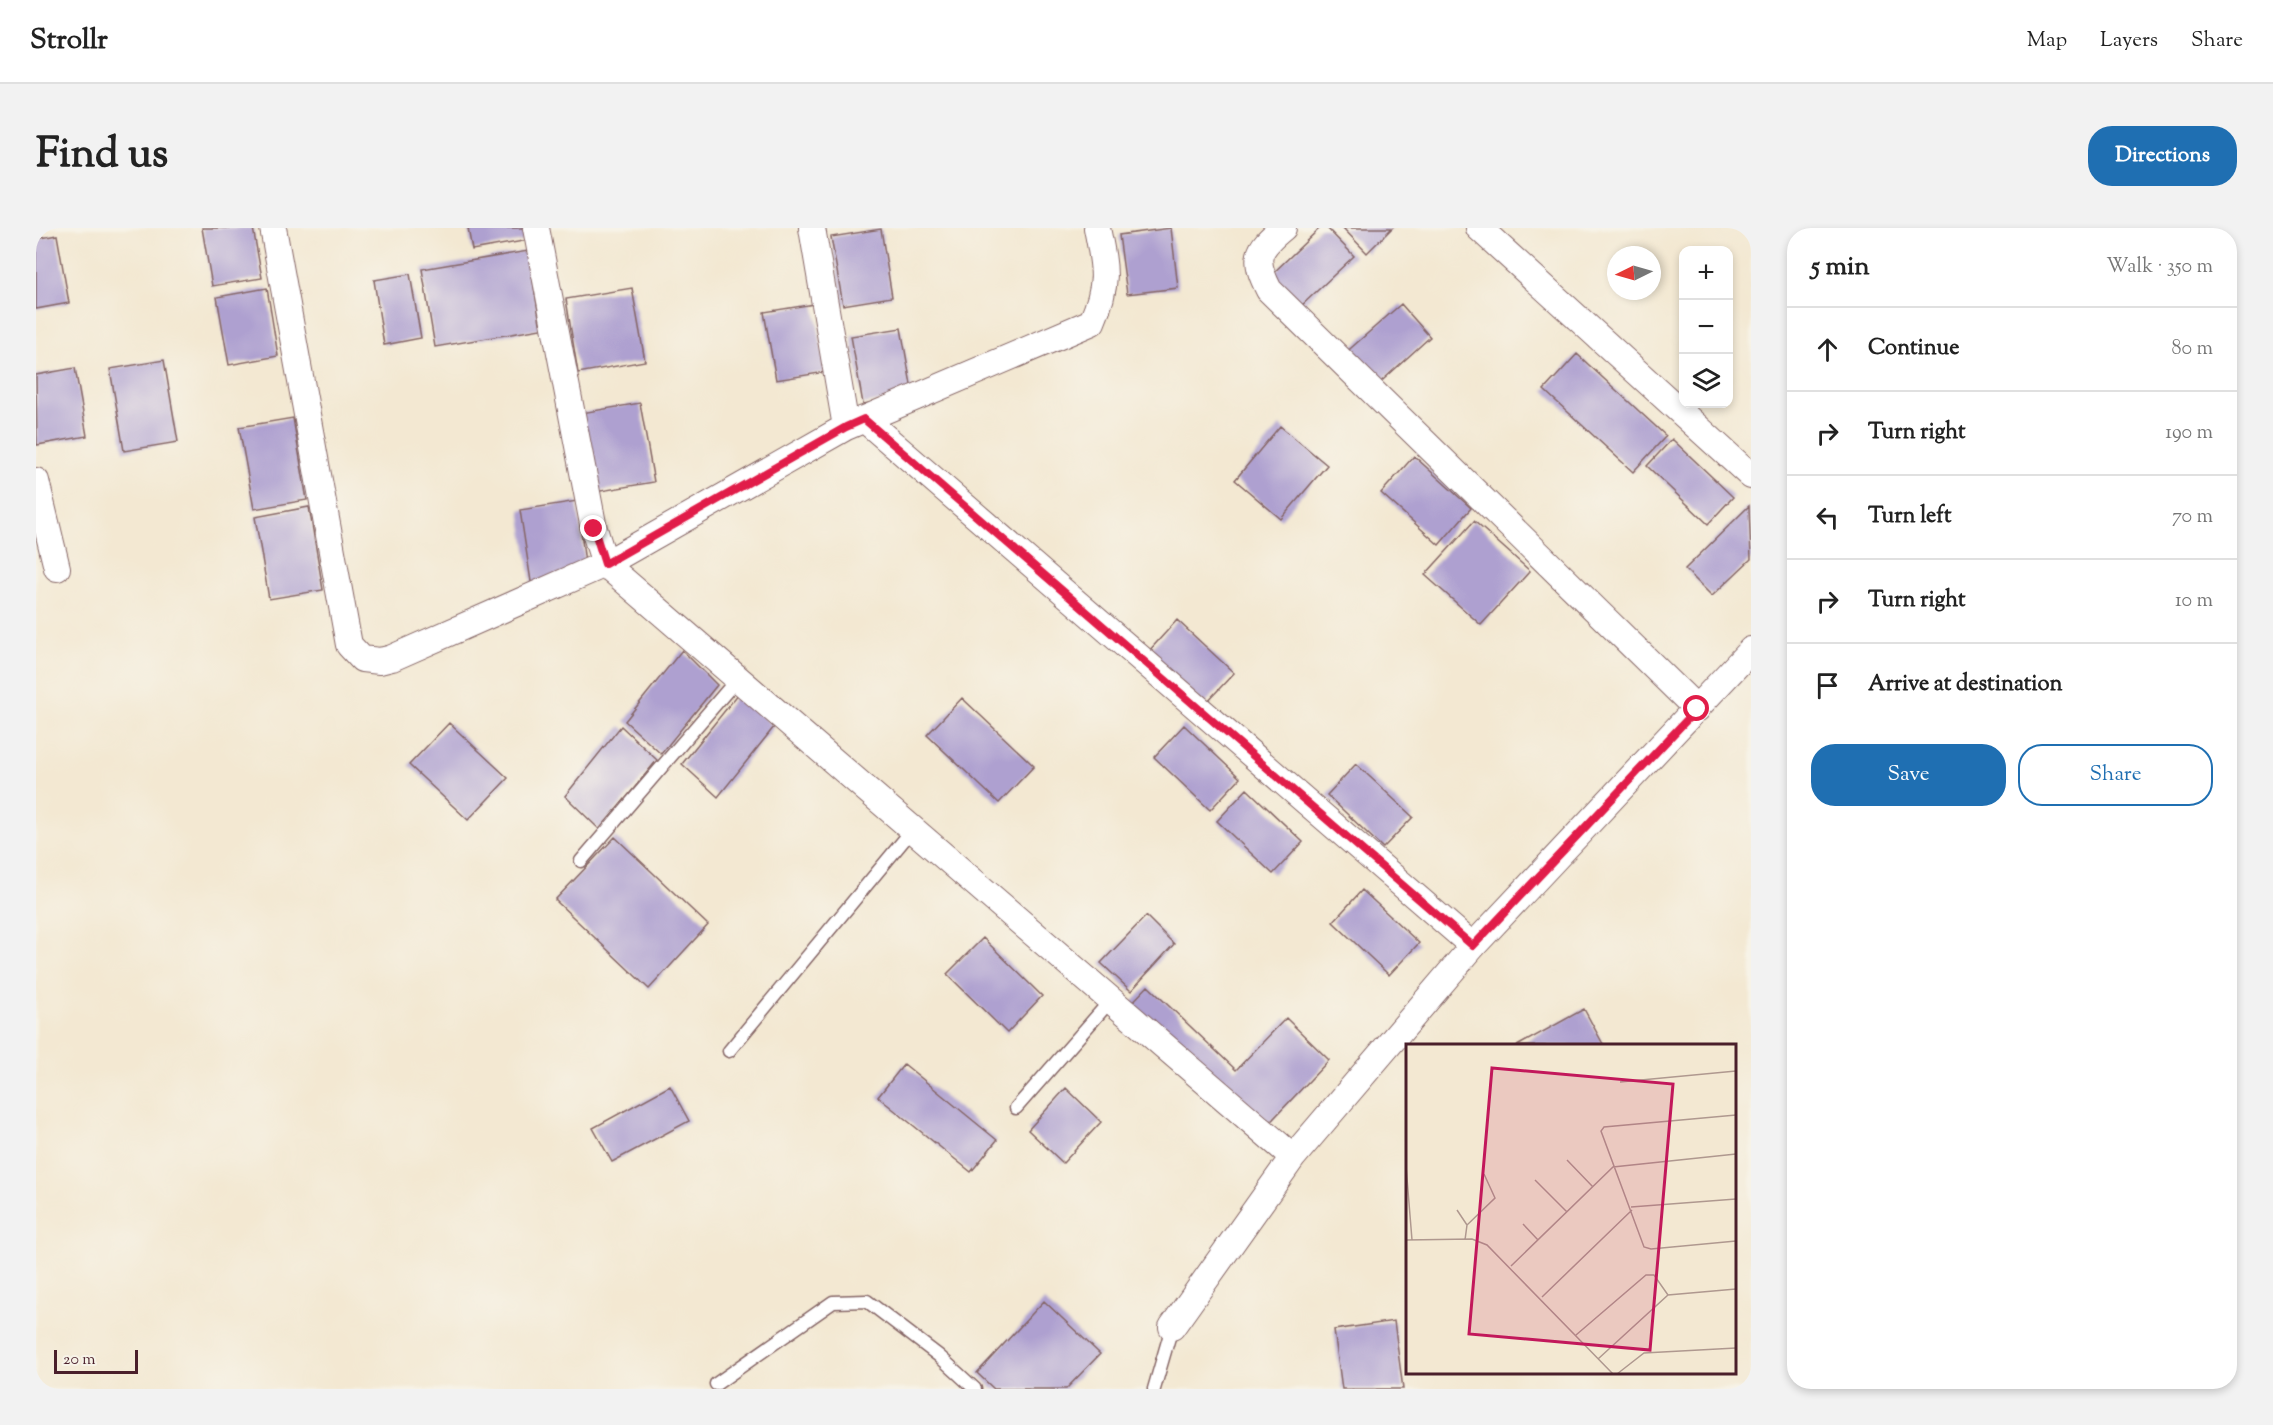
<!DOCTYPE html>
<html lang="en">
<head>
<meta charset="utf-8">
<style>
	body { margin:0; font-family:"Sorts Mill Goudy",serif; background:#f2f2f2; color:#222 }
	.controls { position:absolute; right:18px; top:18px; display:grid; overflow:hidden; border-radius:12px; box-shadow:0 3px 9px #0003 }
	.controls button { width:54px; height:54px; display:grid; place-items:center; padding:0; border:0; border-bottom:2px solid #e0e0e0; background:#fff; color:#222; font:30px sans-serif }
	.compass { position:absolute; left:1571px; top:18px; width:54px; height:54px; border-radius:50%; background:#fff; box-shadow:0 3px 9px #0003; rotate:265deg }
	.scale { position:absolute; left:18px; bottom:15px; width:84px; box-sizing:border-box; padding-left:6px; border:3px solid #4a1f2b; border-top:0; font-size:16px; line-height:21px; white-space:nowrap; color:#4a1f2b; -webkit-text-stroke:4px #f7f3e8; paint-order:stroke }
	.stop { position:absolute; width:18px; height:18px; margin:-14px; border:4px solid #e11d48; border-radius:50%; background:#fff }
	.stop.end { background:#e11d48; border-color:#fff; box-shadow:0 2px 6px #0008 }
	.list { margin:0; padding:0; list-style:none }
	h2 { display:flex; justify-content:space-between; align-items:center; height:78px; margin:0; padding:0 24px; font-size:26px }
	h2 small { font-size:20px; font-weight:400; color:#767676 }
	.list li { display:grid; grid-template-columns:39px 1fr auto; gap:18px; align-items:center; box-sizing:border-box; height:84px; padding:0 24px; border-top:2px solid #e0e0e0 }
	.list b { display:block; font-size:22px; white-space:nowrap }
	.list em { font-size:20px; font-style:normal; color:#767676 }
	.actions { display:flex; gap:12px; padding:18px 24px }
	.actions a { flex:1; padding:14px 0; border:2px solid #1f6fb2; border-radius:24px; text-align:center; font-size:21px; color:#1f6fb2 }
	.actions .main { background:#1f6fb2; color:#fff }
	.icon { flex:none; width:33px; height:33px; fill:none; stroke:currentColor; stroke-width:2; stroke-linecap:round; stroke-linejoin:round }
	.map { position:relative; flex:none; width:1715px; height:1161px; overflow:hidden; border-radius:24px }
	header { display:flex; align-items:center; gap:36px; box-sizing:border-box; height:84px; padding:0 30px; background:#fff; border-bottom:2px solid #e0e0e0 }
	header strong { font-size:28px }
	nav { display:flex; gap:33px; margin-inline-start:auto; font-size:21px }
	.intro { display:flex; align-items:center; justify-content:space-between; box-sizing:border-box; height:144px; padding:0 36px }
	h1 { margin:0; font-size:42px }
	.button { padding:15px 27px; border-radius:24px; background:#1f6fb2; color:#fff; font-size:21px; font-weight:700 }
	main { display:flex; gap:36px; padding:0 36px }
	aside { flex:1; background:#fff; border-radius:24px; box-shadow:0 3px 9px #0003 }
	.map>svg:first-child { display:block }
	.building { fill:#aea0d0 }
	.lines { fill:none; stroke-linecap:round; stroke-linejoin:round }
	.service-casing { stroke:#856565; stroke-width:15 }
	.minor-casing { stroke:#856565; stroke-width:28 }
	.service { stroke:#fff; stroke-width:12 }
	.minor { stroke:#fff; stroke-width:26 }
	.route { stroke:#e11d48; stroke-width:8 }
	.inset-road { fill:none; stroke:#af988f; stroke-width:1.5 }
	.view { fill:#c2185b; fill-opacity:0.15; stroke:#c2185b; stroke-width:3 }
	.inset-edge { fill:none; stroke:#4a1f2b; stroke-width:3 }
</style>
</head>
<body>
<header>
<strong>Strollr</strong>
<nav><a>Map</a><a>Layers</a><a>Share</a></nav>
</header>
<div class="intro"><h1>Find us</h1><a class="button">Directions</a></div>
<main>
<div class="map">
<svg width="1715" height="1161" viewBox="0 0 1715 1161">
	<rect width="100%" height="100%" fill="#f7f3e8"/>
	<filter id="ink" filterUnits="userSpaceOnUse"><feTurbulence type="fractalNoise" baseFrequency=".0167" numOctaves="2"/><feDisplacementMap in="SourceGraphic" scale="12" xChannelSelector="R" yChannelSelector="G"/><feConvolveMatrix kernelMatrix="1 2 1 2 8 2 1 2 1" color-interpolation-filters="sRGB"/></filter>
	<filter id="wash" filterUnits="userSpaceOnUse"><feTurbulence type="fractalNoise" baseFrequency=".008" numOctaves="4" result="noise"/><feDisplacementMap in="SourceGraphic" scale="24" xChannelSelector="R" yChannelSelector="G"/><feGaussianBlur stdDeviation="1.35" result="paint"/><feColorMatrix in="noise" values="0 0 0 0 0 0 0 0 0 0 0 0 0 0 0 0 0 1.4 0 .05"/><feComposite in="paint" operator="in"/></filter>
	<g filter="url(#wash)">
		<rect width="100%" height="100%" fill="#f3e8d2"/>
		<g id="blocks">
			<!-- building -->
			<path class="building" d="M166 0H217L226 50 176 58Z
				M432 0H491L493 12 436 22Z
				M1135 0 1142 60 1091 66 1083 7Z
				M1284 0H1291L1318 28 1263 80 1233 49Z
				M1307 0H1356L1331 25Z
				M845 1 856 69 807 77 795 9Z
				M21 7 33 75 0 81V11Z
				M492 23 505 101 399 119 386 41Z
				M374 46 385 110 348 117 338 52Z
				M231 60 242 128 193 137 181 69Z
				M596 60 609 133 542 145 530 71Z
				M778 76 790 144 740 152 728 84Z
				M1365 76 1394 109 1337 161 1307 127Z
				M865 100 877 168 827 176 815 108Z
				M1541 126 1630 208 1597 244 1508 162Z
				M128 132 142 214 88 223 74 141Z
				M39 140 51 208 1 217 0 147Z
				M604 175 618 254 559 264 545 185Z
				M257 190 271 272 218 281 203 199Z
				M1244 198 1291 237 1245 291 1199 252Z
				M1636 211 1697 269 1672 296 1611 238Z
				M1378 228 1435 280 1403 317 1345 265Z
				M541 273 550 343 496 360 484 282Z
				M1713 278 1715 331 1676 368 1649 341Z
				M273 279 287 362 233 371 219 289Z
				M1438 293 1494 343 1445 397 1389 347Z
				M1141 392 1198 445 1168 477 1112 424Z
				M646 422 681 457 625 526 589 493Z
				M703 465 738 499 682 569 646 536Z
				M926 470 998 538 963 575 891 507Z
				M413 495 472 550 432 592 373 537Z
				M1148 497 1204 550 1174 582 1118 529Z
				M585 498 621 532 564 602 529 568Z
				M1320 536 1377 589 1347 620 1291 567Z
				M1211 561 1267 614 1237 646 1181 593Z
				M579 609 672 697 613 761 519 672Z
				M1326 662 1383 715 1353 747 1297 694Z
				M1110 688 1138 716 1095 763 1065 735Z
				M947 710 1006 768 971 805 911 746Z
				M1112 758 1200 842 1250 790 1293 832 1221 908 1089 782Z
				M1548 781 1568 818H1481Z
				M868 836 961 912 935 944 842 869Z
				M634 858 653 893 576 934 557 900Z
				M1030 860 1065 894 1027 935 992 902Z
				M1008 1073 1064 1126 1030 1161H958L941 1145Z
				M1358 1093 1367 1161H1306L1298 1102Z"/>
		</g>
	</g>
	<g filter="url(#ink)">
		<use href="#blocks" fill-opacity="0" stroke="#856565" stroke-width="1.5"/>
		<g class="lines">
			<defs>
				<path id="service" d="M545 633 702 450
					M693 823 877 601
					M980 880 1075 772
					M680 1156 797 1074 831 1073 903 1128 939 1161
					M1118 1161 1136 1099"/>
				<path id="minor" d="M237 0 313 417 326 431 344 433 356 430 569 336 810 199 1056 94C1073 55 1069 40 1061 0
					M500 0 558 301 569 336 1257 929
					M776 0 810 199
					M1247 0C1220 22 1217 31 1233 62L1661 481
					M1443 0 1715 248
					M828 191 1437 718
					M0 253 21 340
					M1136 1099 1257 929 1437 718 1715 422"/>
			</defs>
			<!-- service casing -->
			<use href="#service" class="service-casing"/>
			<!-- minor casing -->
			<use href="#minor" class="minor-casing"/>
			<!-- service -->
			<use href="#service" class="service"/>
			<!-- minor -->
			<use href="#minor" class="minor"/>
		</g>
	</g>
	<g class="lines" filter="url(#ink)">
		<!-- route -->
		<path class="route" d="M558 301 569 336 810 199 828 191 1437 718 1661 481"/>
	</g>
	<!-- overview -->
	<g transform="translate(1370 816)">
		<rect width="330" height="330" fill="#f3e8d2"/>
		<path class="inset-road" d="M214 38 330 27M330 71 198 83 195 87 238 203 245 205 330 197M161 116 187 143M0 122 6 196M129 136 161 168M225 163 330 155M51 166 61 181M117 180 132 196M0 196 66 195 81 201 207 330M59 196 61 181 89 154 78 130M105 222 207 123 330 110M136 253 226 166M170 291 240 231H248L262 251M192 315 262 251 330 245M211 330 238 309 330 304"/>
		<path class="view" d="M86 24 267 40 244 306 63 290Z"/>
		<rect width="330" height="330" class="inset-edge"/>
	</g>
</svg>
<div class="controls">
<button>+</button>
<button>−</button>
<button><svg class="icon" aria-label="layers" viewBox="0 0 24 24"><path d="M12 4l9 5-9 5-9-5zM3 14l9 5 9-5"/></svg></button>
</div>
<svg class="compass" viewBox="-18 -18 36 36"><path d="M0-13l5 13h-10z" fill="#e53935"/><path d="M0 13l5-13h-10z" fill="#767676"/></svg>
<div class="scale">20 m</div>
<div class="stop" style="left:1661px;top:481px"></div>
<div class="stop end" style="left:558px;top:301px"></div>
</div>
<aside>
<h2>5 min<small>Walk · 350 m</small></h2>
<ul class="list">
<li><svg class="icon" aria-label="ahead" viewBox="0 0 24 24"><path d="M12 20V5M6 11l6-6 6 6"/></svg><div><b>Continue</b></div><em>80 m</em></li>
<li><svg class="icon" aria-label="right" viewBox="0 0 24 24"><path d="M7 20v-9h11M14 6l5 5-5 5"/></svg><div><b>Turn right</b></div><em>190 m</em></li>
<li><svg class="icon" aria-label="left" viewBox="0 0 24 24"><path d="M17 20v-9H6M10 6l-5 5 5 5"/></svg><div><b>Turn left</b></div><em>70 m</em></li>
<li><svg class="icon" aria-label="right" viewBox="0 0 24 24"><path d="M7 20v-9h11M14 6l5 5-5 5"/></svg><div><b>Turn right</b></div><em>10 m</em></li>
<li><svg class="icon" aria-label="arrive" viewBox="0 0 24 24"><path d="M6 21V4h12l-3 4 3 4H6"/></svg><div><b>Arrive at destination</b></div></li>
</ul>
<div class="actions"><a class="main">Save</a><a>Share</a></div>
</aside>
</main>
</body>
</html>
